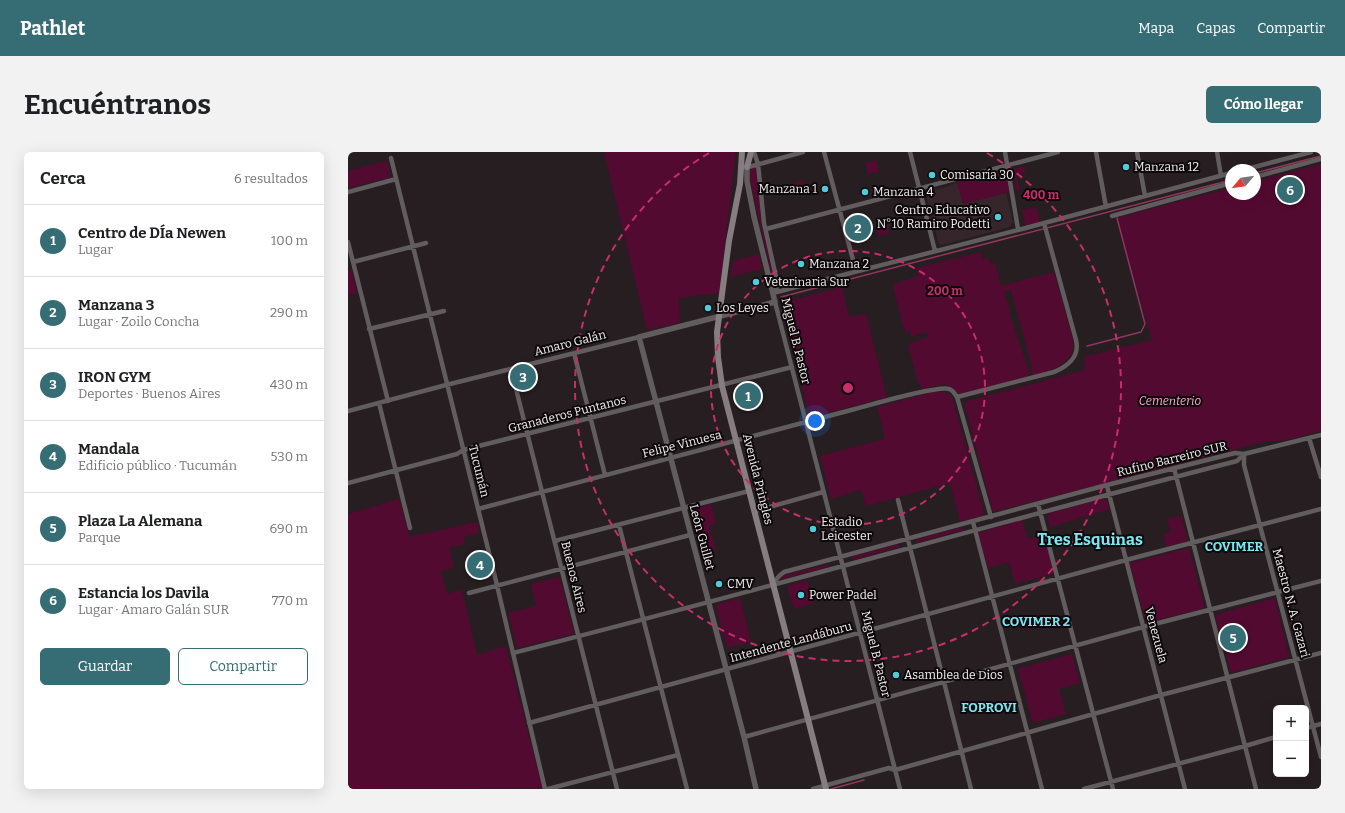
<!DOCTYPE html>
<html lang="es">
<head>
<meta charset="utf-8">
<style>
	body { margin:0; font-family:Bitter,serif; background:#f2f2f2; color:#202124 }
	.controls { position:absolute; right:12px; bottom:12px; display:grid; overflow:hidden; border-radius:6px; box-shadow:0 4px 16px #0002 }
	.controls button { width:36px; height:36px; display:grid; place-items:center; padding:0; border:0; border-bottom:1px solid #e0e0e0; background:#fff; color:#202124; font:20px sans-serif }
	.compass { position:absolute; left:877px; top:12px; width:36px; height:36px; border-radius:50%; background:#fff; box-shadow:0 4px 16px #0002; rotate:241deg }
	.you { position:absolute; left:467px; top:269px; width:14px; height:14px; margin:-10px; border:3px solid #fff; border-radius:50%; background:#1a73e8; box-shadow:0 0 0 6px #1a73e833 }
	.badge { display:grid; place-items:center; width:26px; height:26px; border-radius:50%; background:#366d75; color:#fff; font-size:13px; font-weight:700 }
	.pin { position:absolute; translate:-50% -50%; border:2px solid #fff; box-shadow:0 1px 4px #0006 }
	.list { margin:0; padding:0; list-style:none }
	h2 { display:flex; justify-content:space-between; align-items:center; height:52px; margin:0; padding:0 16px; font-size:17px }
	h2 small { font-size:13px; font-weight:400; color:#757577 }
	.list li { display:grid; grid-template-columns:26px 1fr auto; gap:12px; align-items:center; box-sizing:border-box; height:72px; padding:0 16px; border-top:1px solid #e0e0e0 }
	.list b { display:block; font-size:15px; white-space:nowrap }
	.list p { margin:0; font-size:13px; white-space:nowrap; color:#757577 }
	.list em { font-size:13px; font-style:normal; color:#757577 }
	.actions { display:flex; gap:8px; padding:12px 16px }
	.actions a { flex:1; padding:9px 0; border:1px solid #366d75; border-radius:6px; text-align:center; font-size:14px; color:#366d75 }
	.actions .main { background:#366d75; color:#fff }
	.map { position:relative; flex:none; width:973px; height:637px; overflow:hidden; border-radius:6px }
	header { display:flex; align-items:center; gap:24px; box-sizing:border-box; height:56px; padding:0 20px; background:#366d75; color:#fff }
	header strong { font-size:19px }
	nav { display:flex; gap:22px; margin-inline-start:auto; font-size:14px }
	.intro { display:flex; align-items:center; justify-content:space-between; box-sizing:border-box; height:96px; padding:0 24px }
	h1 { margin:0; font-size:28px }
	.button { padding:10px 18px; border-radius:6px; background:#366d75; color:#fff; font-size:14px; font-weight:700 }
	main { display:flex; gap:24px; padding:0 24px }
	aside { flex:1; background:#fff; border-radius:6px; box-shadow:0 4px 16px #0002 }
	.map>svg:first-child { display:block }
	.built { fill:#36262c }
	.green { fill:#530a30 }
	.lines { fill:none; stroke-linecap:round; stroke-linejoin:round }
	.stream { stroke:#8f365f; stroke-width:1.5 }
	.minor { stroke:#615c5e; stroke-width:4.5 }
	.tertiary { stroke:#615c5e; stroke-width:5.5 }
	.secondary { stroke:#867d80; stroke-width:6 }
	.ring { fill:none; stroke:#c72e6a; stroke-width:2; stroke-dasharray:7 5 }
	.poi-dot { fill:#52cbd8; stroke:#0d090b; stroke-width:1.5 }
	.labels { text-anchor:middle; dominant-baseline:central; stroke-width:4; stroke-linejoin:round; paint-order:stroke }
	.poi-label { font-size:12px; fill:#f6eff1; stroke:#0d090b; text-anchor:start }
	.street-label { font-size:12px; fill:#f6eff1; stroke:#0d090b }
	.park-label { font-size:12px; font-style:italic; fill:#f8acc9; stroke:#0d090b }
	.neighbourhood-label { font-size:13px; font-weight:bold; fill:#7ce7f2; stroke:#0d090b }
	.district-label { font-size:16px; font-weight:bold; fill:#7ce7f2; stroke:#0d090b }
	.centre { fill:#c72e6a; stroke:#0d090b; stroke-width:2 }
	.ring-label { font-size:12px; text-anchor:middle; font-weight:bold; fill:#c72e6a; stroke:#0d090b; stroke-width:4; stroke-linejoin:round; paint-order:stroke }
</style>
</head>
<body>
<header>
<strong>Pathlet</strong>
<nav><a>Mapa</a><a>Capas</a><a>Compartir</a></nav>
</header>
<div class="intro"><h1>Encuéntranos</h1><a class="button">Cómo llegar</a></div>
<main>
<aside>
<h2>Cerca<small>6 resultados</small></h2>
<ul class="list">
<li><span class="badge">1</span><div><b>Centro de DÍa Newen</b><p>Lugar</p></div><em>100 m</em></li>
<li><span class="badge">2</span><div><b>Manzana 3</b><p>Lugar · Zoilo Concha</p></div><em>290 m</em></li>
<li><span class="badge">3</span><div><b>IRON GYM</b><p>Deportes · Buenos Aires</p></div><em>430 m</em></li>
<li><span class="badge">4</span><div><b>Mandala</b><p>Edificio público · Tucumán</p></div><em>530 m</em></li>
<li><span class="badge">5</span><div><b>Plaza La Alemana</b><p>Parque</p></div><em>690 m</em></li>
<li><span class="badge">6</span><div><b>Estancia los Davila</b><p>Lugar · Amaro Galán SUR</p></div><em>770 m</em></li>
</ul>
<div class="actions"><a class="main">Guardar</a><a>Compartir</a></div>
</aside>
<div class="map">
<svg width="973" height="637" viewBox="0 0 973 637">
	<rect width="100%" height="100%" fill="#271e21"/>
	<!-- built -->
	<path class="built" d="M609 30 615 52 658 41 665 70 661 75 594 93 591 92 579 46 581 40 604 33Z"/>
	<!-- green -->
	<path class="green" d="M256 0H388L371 141 331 146 332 171 299 178Z
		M528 8 531 20 520 22 517 11Z
		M39 9 43 25 0 36V19Z
		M973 12V279C956 283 937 291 919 289L645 360 616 250 737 218 736 205 804 188 769 66 883 36V42H907V29Z
		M676 14 678 20 668 23 672 37 670 38 671 40 669 41 665 17Z
		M406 15 408 16 413 63 428 130 426 133 401 23 403 17Z
		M655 18 658 19 662 40 615 52 609 30Z
		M456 28 458 36 446 40 444 32Z
		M688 55 692 70 679 74 677 72 674 58Z
		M540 73 542 81 530 84 528 77Z
		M633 100 635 107 640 106 643 112 647 110 653 134 706 120 725 188C729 212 701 219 684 224L683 212 663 138 656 140 661 154 662 163 679 213 681 222 679 225 619 242H610L606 237 596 232 575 237 570 231 560 192 581 185 579 180 563 185 562 179 557 180 545 136 546 132 570 124 568 116Z
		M411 102 414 117 382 125 385 109Z
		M0 118 4 119 9 140 7 142 0 144Z
		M494 135 501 165 518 162 539 245 465 265 461 262 450 218 451 216 434 151Z
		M589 239 601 242 604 245 636 361 634 364 612 370 602 331 518 354 513 338 483 347 472 304 537 287 529 255Z
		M51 347 62 385 129 370 131 381 116 385 117 392 101 396 106 416 93 419 99 442 114 438 129 503 158 494 194 636 0 637V362Z
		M755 347 759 348 762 357 702 375 699 365 702 361Z
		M363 352 368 371 361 374 368 397 357 400 353 397 343 359 344 357Z
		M833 363 840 389 818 395 815 382 822 380 819 367Z
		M674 368 680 387 696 383 707 421 667 432 661 410 640 416 630 381Z
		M614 375 615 378 569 391 568 388Z
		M550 392 551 395 505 408 504 405Z
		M841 396 857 456 798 471 782 411Z
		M480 412V415L435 427 434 424Z
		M212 425 226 482 169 496 160 461 188 454 183 432Z
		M459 428 466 451 446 457 439 434Z
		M392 446 403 490 379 496 368 455 369 452Z
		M927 446 941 505 883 521 867 463Z
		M724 502 732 531 711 537 718 562 685 571 670 517Z"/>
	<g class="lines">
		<!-- stream -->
		<path class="stream" d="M907 21 973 4
			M433 145 883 28
			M739 194 793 180 797 172 769 66
			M483 637 516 628"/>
		<!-- minor -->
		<path class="minor" d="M406 0 410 12 416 71 430 134 425 141
			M476 0 508 119
			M562 0 587 99
			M657 0 670 77
			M748 0 758 55
			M789 0 797 44
			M869 0 873 24
			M43 6 148 429 197 637
			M397 16 455 0
			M895 18 963 0
			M907 25 973 7
			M0 40 48 27
			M764 64 883 31
			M418 77 710 0
			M0 90 40 249
			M5 110 78 91
			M425 141 674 77 883 21
			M427 150 552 637
			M21 177 96 159
			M226 201 257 323
			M163 217 269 637
			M609 245 706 220C720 214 732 205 728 188L696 71
			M31 251 62 376
			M0 259 98 233 291 185
			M961 286 973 325
			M896 302V313L973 605
			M826 316 908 637
			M0 331 109 302 115 298 444 215
			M759 334 837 637
			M550 348 623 637
			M690 352 765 637
			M130 357C255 323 381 290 507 257 522 253 590 233 601 237 605 238 607 242 609 245L643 365
			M407 359 475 340
			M625 370 694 637
			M271 373 339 637
			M207 389 401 339
			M425 432 431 424 436 420 755 334 887 301 896 302 973 283
			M121 441 342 383
			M165 501C407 440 647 371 889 309L896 302
			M181 571 778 408 973 357
			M958 576 973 572
			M396 585 795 475 973 429
			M200 637 330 603
			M465 637 541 616 547 618 813 543 973 501
			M736 637 897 594 928 585"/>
		<!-- tertiary -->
		<path class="tertiary" d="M399 15V29L406 65 427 150 291 185 396 585 408 637"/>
		<!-- secondary -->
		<path class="secondary" d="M394 0 392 32 381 89 369 180 370 205 374 234 478 637
			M399 15 403 0"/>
	</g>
	<!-- distance rings -->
	<g class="ring">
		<circle cx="500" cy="236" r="137"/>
		<path d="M639 1A273 273 0 1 1 361 1"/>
	</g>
	<!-- markers -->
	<g class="poi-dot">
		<circle cx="778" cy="15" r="4"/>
		<circle cx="584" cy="23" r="4"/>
		<circle cx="477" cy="37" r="4"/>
		<circle cx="517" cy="40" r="4"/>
		<circle cx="650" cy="65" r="4"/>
		<circle cx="453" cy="112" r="4"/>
		<circle cx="408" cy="130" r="4"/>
		<circle cx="360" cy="156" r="4"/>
		<circle cx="465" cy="377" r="4"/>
		<circle cx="371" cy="432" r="4"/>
		<circle cx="453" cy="443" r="4"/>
		<circle cx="548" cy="523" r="4"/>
	</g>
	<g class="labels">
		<!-- poi labels -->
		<g class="poi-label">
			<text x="786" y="15">Manzana 12</text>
			<text x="592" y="23">Comisaría 30</text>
			<text x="469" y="37" text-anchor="end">Manzana 1</text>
			<text x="525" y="40">Manzana 4</text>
			<text x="642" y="58" text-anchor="end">Centro Educativo<tspan x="642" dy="14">N°10 Ramiro Podetti</tspan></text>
			<text x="461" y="112">Manzana 2</text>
			<text x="416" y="130">Veterinaria Sur</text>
			<text x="368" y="156">Los Leyes</text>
			<text x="473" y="370">Estadio<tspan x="473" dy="14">Leicester</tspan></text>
			<text x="379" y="432">CMV</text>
			<text x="461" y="443">Power Padel</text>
			<text x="556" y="523">Asamblea de Dios</text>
		</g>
		<!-- street labels -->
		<g class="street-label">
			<text transform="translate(448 189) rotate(76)">Miguel B. Pastor</text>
			<text transform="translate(222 191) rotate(-14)">Amaro Galán</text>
			<text transform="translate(219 262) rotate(-14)">Granaderos Puntanos</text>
			<text transform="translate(334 292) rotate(-14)">Felipe Vinuesa</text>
			<text transform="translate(824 307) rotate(-14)">Rufino Barreiro SUR</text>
			<text transform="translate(131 319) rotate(76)">Tucumán</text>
			<text transform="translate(410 327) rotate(76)">Avenida Pringles</text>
			<text transform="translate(354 385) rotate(75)">León Guillet</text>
			<text transform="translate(226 425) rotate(76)">Buenos Aires</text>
			<text transform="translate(943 451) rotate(75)">Maestro N. A. Gazari</text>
			<text transform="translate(808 483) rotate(75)">Venezuela</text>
			<text transform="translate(443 490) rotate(-15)">Intendente Landáburu</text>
			<text transform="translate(528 502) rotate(76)">Miguel B. Pastor</text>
		</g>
		<!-- park labels -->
		<g class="park-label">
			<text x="822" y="249">Cementerio</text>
		</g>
		<!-- neighbourhood labels -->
		<g class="neighbourhood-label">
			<text x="886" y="394">COVIMER</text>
			<text x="688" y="469">COVIMER 2</text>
			<text x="641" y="555">FOPROVI</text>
		</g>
		<!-- district labels -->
		<g class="district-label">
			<text x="742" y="387">Tres Esquinas</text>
		</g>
	</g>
	<circle cx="500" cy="236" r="6" class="centre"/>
	<g class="ring-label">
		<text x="693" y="47">400 m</text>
		<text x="597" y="143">200 m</text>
	</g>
</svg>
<div class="controls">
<button>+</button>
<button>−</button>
</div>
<svg class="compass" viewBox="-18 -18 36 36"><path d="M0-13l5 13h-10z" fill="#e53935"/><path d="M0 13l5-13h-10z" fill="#757577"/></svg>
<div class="you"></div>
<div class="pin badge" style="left:400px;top:244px">1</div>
<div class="pin badge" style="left:510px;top:76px">2</div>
<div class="pin badge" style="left:175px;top:225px">3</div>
<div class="pin badge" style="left:132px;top:413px">4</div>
<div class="pin badge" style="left:885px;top:486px">5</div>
<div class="pin badge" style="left:942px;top:38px">6</div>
</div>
</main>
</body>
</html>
